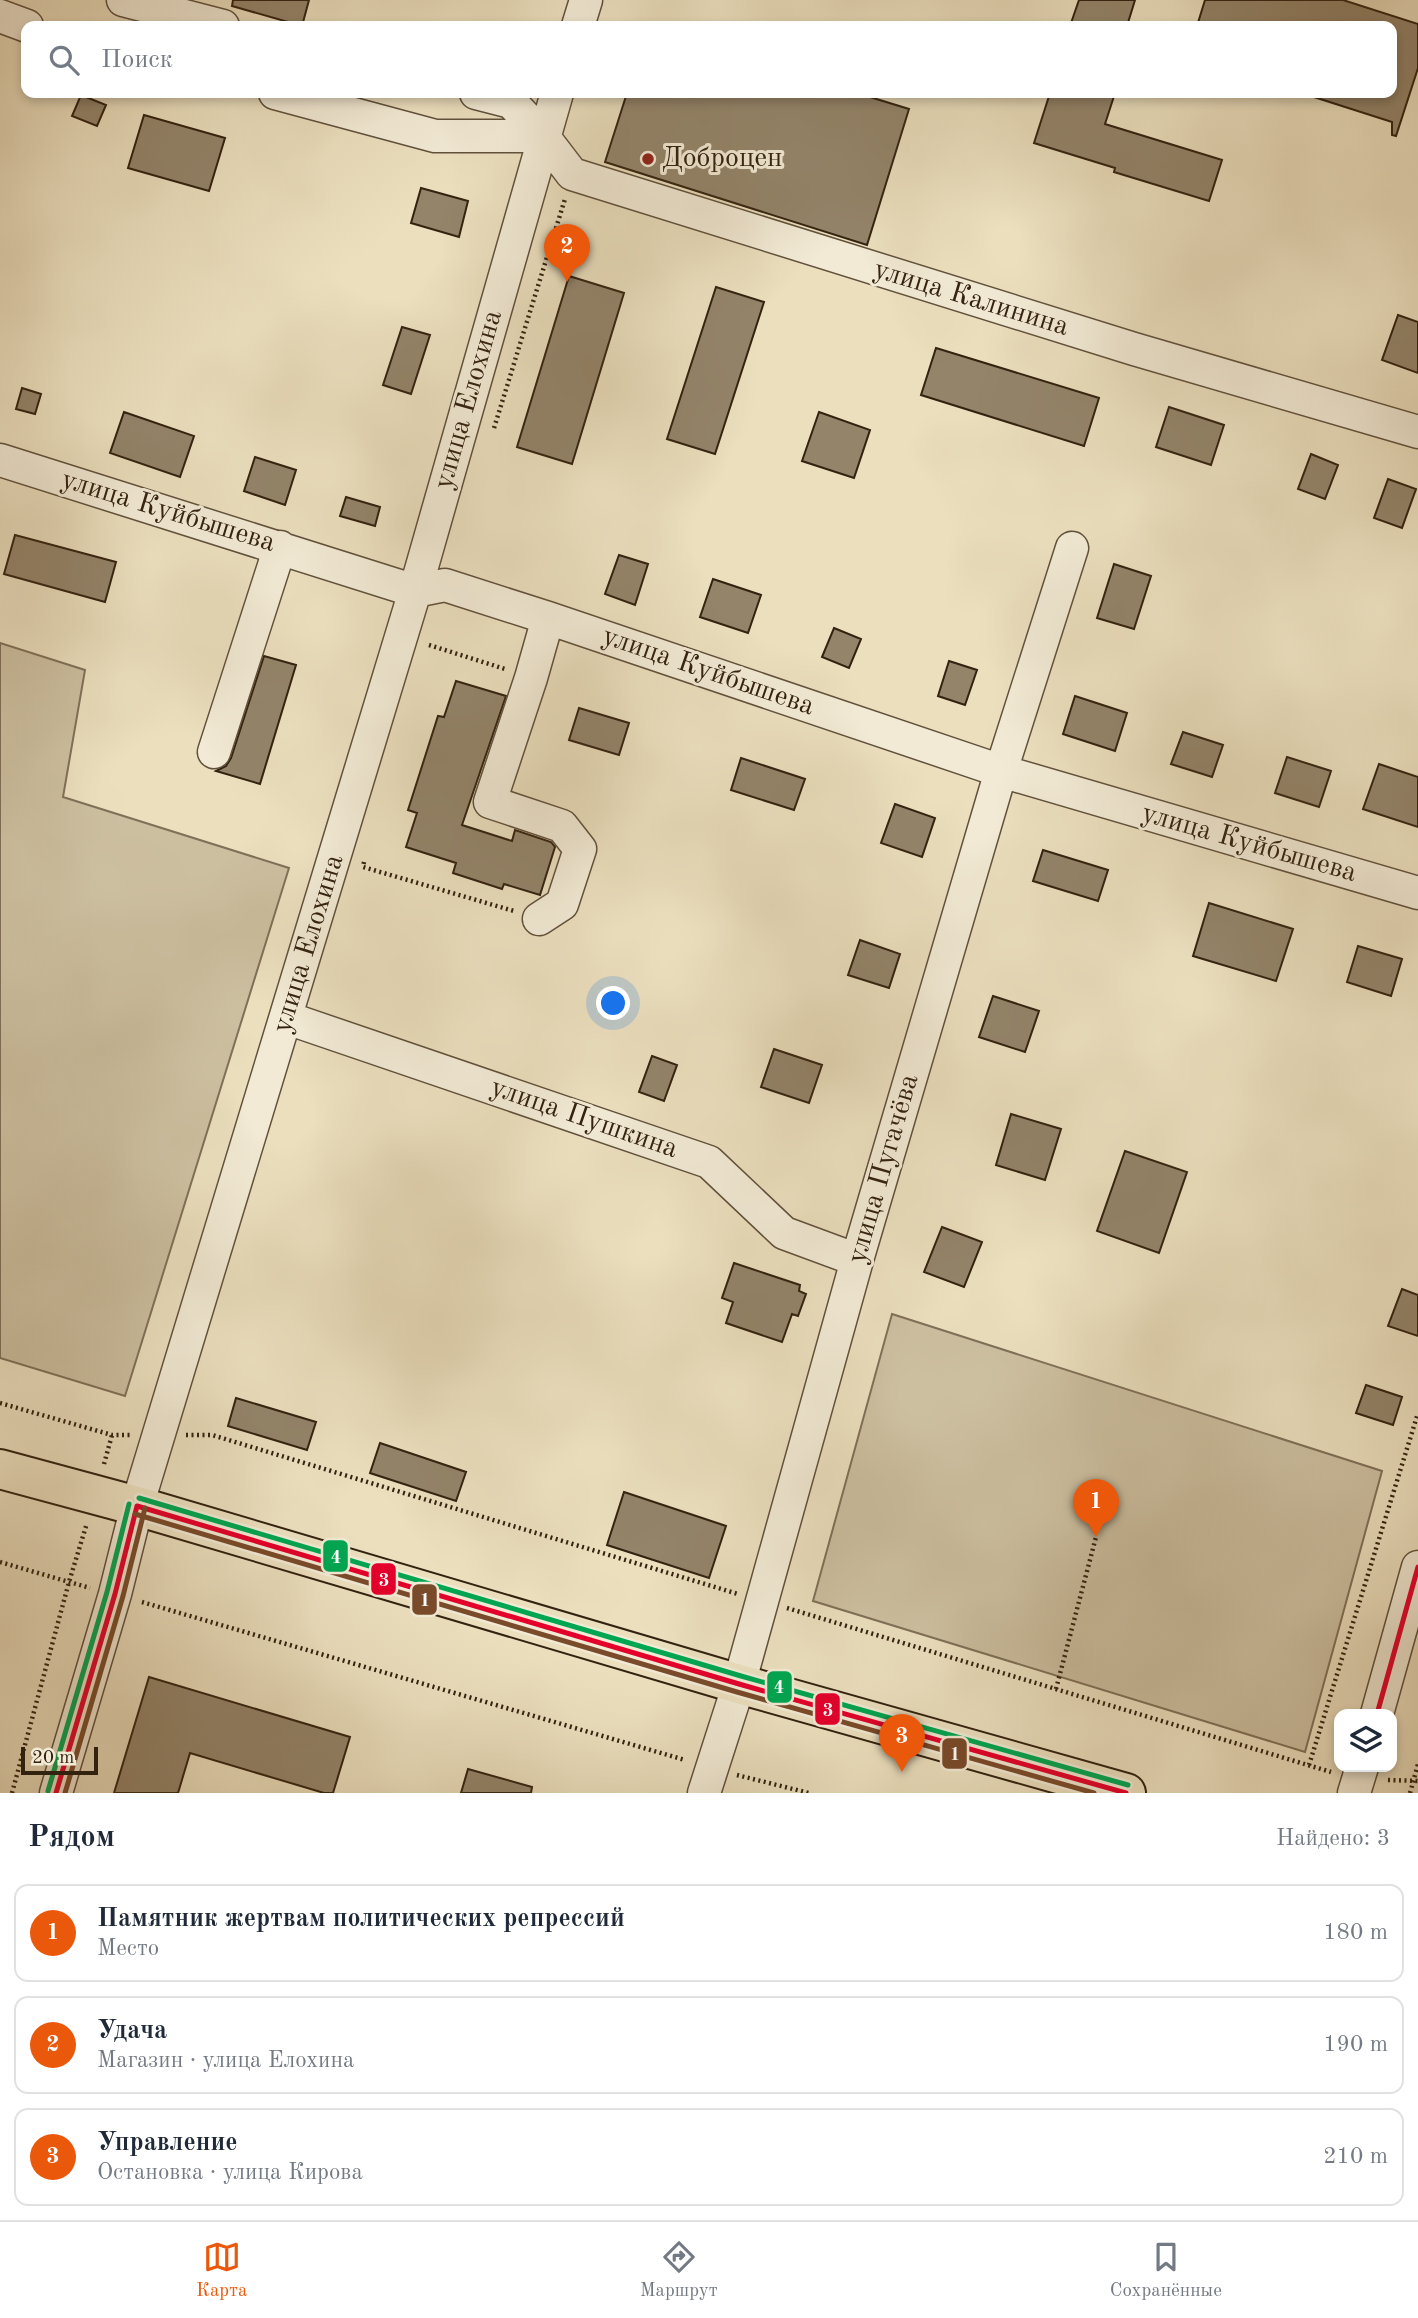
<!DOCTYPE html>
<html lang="ru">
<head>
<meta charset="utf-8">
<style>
	body { margin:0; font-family:"Old Standard TT",serif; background:#f6f6f7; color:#1f2937 }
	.controls { position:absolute; right:21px; bottom:21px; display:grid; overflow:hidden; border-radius:14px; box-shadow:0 4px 10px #0003 }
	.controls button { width:63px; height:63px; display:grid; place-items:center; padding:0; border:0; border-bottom:2px solid #e0e1e3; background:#fff; color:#1f2937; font:35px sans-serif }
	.scale { position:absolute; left:21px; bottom:18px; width:77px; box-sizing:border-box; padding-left:7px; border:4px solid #332210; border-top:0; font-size:19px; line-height:24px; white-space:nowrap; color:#332210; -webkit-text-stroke:5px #f2ead5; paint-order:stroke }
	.you { position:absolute; left:614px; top:1004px; width:24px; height:24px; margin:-18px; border:5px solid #fff; border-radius:50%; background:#1a73e8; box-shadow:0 0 0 10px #1a73e833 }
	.badge { display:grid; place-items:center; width:46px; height:46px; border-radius:50%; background:#ea580c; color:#fff; font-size:23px; font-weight:700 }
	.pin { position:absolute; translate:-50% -58px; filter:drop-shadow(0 2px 4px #0008) }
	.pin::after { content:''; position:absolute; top:37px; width:24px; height:21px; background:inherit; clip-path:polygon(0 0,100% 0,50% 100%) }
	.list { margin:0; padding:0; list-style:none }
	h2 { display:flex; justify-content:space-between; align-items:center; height:91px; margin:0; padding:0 28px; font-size:30px }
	h2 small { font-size:23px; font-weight:400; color:#747a83 }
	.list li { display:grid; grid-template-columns:46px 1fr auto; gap:21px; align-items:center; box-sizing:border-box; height:98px; margin:0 14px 14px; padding:0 14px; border:2px solid #e0e1e3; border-radius:14px }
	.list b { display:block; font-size:26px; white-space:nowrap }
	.list p { margin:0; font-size:23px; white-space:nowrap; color:#747a83 }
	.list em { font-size:23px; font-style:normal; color:#747a83 }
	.icon { flex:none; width:38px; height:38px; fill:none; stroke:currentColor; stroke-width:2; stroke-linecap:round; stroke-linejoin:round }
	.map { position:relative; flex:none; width:1418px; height:1793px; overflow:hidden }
	.search { position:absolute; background:#fff; box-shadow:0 4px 10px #0003; left:21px; right:21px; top:21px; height:77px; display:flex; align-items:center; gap:18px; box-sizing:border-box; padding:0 24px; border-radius:14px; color:#747a83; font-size:26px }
	.sheet { height:427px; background:#fff }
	nav { display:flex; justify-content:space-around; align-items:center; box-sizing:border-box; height:98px; border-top:2px solid #e0e1e3; background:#fff; font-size:19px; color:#747a83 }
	nav a { display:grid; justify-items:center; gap:4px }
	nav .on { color:#ea580c }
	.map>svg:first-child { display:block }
	.green { fill:#ccbfa0; stroke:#807058; stroke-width:2 }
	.building { fill:#93846a; stroke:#332210; stroke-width:2 }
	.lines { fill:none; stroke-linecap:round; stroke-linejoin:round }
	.minor-casing { stroke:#61513c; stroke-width:35 }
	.major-casing { stroke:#332210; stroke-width:42 }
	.path { stroke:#332210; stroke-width:4.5; stroke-dasharray:2 3.5; stroke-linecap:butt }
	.minor { stroke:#f2ead5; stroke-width:32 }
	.major { stroke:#ebdfbe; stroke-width:38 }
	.bus-1-casing { stroke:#f2ead5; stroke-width:10 }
	.bus-2-casing { stroke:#f2ead5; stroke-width:10 }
	.bus-3-casing { stroke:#f2ead5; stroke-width:10 }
	.bus-1 { stroke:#e4002b; stroke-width:5 }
	.bus-2 { stroke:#7a4b2a; stroke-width:5 }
	.bus-3 { stroke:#00a651; stroke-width:5 }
	.poi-dot { fill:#8f2418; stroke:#f2ead5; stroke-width:2.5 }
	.labels { text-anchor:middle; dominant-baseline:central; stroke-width:6; stroke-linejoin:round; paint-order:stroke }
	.poi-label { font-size:28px; fill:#332210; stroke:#f2ead5; text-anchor:start }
	.street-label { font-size:28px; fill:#332210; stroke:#f2ead5 }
	.line-badge { stroke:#f2ead5; stroke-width:2.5 }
	.badge-label { font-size:19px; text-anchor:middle; font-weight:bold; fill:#fff }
</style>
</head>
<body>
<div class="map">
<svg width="1418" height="1793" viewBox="0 0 1418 1793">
	<rect width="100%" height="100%" fill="#ebdfbe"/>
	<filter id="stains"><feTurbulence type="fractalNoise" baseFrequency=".00286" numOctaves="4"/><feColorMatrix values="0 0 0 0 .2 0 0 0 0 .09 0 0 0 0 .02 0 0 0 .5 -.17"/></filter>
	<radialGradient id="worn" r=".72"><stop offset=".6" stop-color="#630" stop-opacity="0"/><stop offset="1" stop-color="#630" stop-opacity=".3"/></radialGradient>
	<!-- green -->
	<path class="green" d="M0 643 85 670 63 797 289 868 125 1396 0 1358Z
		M892 1314 1382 1471 1305 1752 813 1601Z"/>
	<!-- building -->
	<path class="building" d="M233 0H309L302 26 232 6Z
		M1079 0H1135L1127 26H1070Z
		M1205 0H1343L1418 24V68L1396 136 1392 135V122L1314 97 1315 93H1392V26H1197Z
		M627 93H857L909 109 867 245 605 162Z
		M1050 93H1115L1105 124 1222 160 1209 201 1114 172 1115 168 1034 143Z
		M81 95 106 105 97 126 72 116Z
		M144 115 225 138 209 191 128 168Z
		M421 188 468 201 459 237 411 223Z
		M569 276 624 293 572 464 517 447Z
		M716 287 764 302 715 454 667 439Z
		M1398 315 1418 322V373L1382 360Z
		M402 327 430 335 411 394 383 385Z
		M936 348 1099 398 1084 446 921 395Z
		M22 388 41 394 35 414 16 409Z
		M1169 407 1224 425 1211 465 1156 447Z
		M124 412 194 436 180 477 110 453Z
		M819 412 870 430 854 478 802 461Z
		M1311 454 1338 465 1325 499 1298 489Z
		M255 457 296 470 285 505 244 491Z
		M1388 479 1416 489 1402 528 1374 518Z
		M346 497 380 507 375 526 340 516Z
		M15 535 116 562 105 602 4 574Z
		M619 555 648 564 635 605 605 594Z
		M1114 564 1151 576 1134 629 1097 618Z
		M713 579 761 595 748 633 700 617Z
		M834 628 861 639 849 668 822 657Z
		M264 656 296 665 260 784 216 771 226 766 231 758Z
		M949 661 977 670 965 705 938 696Z
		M456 681 506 696 462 825 512 841 515 830 551 842 555 847 540 895 504 884 502 889 453 873 456 863 406 847 417 813 408 810 438 716 444 717Z
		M1075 696 1127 713 1115 751 1063 734Z
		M579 708 629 723 619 755 569 740Z
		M1183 732 1223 745 1212 777 1171 764Z
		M1287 757 1331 771 1319 807 1275 793Z
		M741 758 805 779 794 810 731 790Z
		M1379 764 1418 777V827L1363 809Z
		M895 804 935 818 922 857 881 843Z
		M1043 850 1108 870 1098 901 1033 881Z
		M1209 903 1293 929 1276 981 1193 956Z
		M860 940 900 954 889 988 848 975Z
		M1358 946 1402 959 1391 996 1347 982Z
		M993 996 1039 1011 1025 1052 979 1037Z
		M774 1049 822 1065 809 1103 761 1087Z
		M652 1056 677 1065 664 1101 639 1092Z
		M1011 1114 1061 1129 1045 1180 996 1165Z
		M1125 1151 1187 1172 1159 1253 1097 1231Z
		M942 1227 982 1242 964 1287 924 1272Z
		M734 1263 800 1285 799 1291 806 1294 798 1316 792 1314 782 1342 726 1323 733 1302 722 1298Z
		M1402 1289 1418 1295V1336L1388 1326Z
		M1366 1385 1402 1397 1393 1425 1356 1413Z
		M236 1398 316 1422 307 1450 228 1426Z
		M380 1443 466 1472 456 1501 370 1473Z
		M624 1492 726 1526 709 1578 607 1545Z
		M149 1677 350 1737 333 1793H324L190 1753 178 1793H114Z
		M468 1769 532 1787 531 1793H461Z"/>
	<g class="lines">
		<defs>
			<path id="minor" d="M123 0 223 26
				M0 16 27 26
				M578 26 586 0
				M275 93 435 136H543
				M476 93 511 102 543 136 572 174 1134 349 1418 432
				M0 460 415 591 445 585 548 618 1001 771 1418 893
				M214 752 280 547
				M539 919 562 904 580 849 562 826 490 802 531 678 548 618
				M287 1018 709 1162 784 1233 857 1260
				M1377 1714 1418 1567
				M56 1793 115 1594 137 1506 415 591 557 93
				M704 1793 739 1684 857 1260 1001 771 1072 548
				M1354 1793 1362 1767"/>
			<path id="major" d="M0 1469 137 1506 739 1684 1126 1793"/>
		</defs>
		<!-- minor casing -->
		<use href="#minor" class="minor-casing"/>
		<!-- major casing -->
		<use href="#major" class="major-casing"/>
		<!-- path -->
		<path class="path" d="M494 428 565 199
			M429 645 505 669
			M364 862 363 867 514 911
			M0 1403 112 1435H131
			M186 1435H212L738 1594
			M104 1464 112 1435
			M0 1562 90 1588
			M142 1602 685 1760
			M787 1608 1331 1772
			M1056 1689 1096 1537
			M1309 1765 1418 1413
			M737 1775 809 1793
			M1388 1780 1418 1781
			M12 1793 69 1582 87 1523
			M1410 1793 1418 1764"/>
		<!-- minor -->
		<use href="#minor" class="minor"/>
		<!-- major -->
		<use href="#major" class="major"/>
		<defs>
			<path id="bus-1" d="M137 1506 739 1684 1126 1793
				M1377 1714 1418 1567
				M56 1793 115 1594 137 1506"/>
			<path id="bus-2" d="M135 1514 737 1692 1094 1793
				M65 1793 123 1596 145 1508"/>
			<path id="bus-3" d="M139 1498 741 1676 1128 1785
				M48 1791 107 1592 129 1504"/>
		</defs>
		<!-- bus-1 casing -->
		<use href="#bus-1" class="bus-1-casing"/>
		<!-- bus-2 casing -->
		<use href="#bus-2" class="bus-2-casing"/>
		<!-- bus-3 casing -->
		<use href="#bus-3" class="bus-3-casing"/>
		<!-- bus-1 -->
		<use href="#bus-1" class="bus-1"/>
		<!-- bus-2 -->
		<use href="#bus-2" class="bus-2"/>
		<!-- bus-3 -->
		<use href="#bus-3" class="bus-3"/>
	</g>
	<!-- markers -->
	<circle class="poi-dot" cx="648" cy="159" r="7"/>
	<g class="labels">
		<!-- poi labels -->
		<g class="poi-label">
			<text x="662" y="159">Доброцен</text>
		</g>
		<!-- street labels -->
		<g class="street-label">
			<text transform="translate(971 299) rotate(17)">улица Калинина</text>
			<text transform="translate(469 400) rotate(-74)">улица Елохина</text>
			<text transform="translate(168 512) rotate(17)">улица Куйбышева</text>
			<text transform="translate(708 672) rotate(19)">улица Куйбышева</text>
			<text transform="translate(1249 844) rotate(16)">улица Куйбышева</text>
			<text transform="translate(309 944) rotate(-73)">улица Елохина</text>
			<text transform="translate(584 1119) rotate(19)">улица Пушкина</text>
			<text transform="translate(884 1169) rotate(-74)">улица Пугачёва</text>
		</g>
	</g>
	<g class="line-badge">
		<rect x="322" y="1539" width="27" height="34" rx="7" fill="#00a651"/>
		<rect x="370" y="1562" width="27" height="34" rx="7" fill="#e4002b"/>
		<rect x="411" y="1583" width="27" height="33" rx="7" fill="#7a4b2a"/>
		<rect x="766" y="1670" width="27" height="34" rx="7" fill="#00a651"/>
		<rect x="814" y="1692" width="27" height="34" rx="7" fill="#e4002b"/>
		<rect x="941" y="1737" width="27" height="33" rx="7" fill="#7a4b2a"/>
	</g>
	<g class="badge-label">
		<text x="336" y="1563">4</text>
		<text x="384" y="1586">3</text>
		<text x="425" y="1606">1</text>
		<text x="779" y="1693">4</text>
		<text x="828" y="1716">3</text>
		<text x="955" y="1760">1</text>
	</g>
	<rect width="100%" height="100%" filter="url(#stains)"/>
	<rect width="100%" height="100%" fill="url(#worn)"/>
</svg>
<div class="controls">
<button><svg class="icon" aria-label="layers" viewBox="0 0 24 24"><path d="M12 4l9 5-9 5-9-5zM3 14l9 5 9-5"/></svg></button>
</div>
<div class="scale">20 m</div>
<div class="you"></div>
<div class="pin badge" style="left:1096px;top:1537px">1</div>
<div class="pin badge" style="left:567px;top:282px">2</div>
<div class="pin badge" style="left:902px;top:1772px">3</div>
<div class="search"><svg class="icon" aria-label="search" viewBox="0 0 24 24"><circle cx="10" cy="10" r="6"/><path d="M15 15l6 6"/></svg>Поиск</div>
</div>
<section class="sheet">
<h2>Рядом<small>Найдено: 3</small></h2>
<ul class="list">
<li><span class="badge">1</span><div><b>Памятник жертвам политических репрессий</b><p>Место</p></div><em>180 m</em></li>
<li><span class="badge">2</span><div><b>Удача</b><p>Магазин · улица Елохина</p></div><em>190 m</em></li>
<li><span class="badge">3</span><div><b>Управление</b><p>Остановка · улица Кирова</p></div><em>210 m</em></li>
</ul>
</section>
<nav>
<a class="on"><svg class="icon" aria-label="map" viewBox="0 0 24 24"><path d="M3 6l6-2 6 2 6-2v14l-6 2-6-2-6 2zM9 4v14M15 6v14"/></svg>Карта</a>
<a><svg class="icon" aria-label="directions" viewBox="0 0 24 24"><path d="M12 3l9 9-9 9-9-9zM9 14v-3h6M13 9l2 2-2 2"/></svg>Маршрут</a>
<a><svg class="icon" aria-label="saved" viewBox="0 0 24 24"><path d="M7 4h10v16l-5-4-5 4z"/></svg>Сохранённые</a>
</nav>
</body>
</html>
